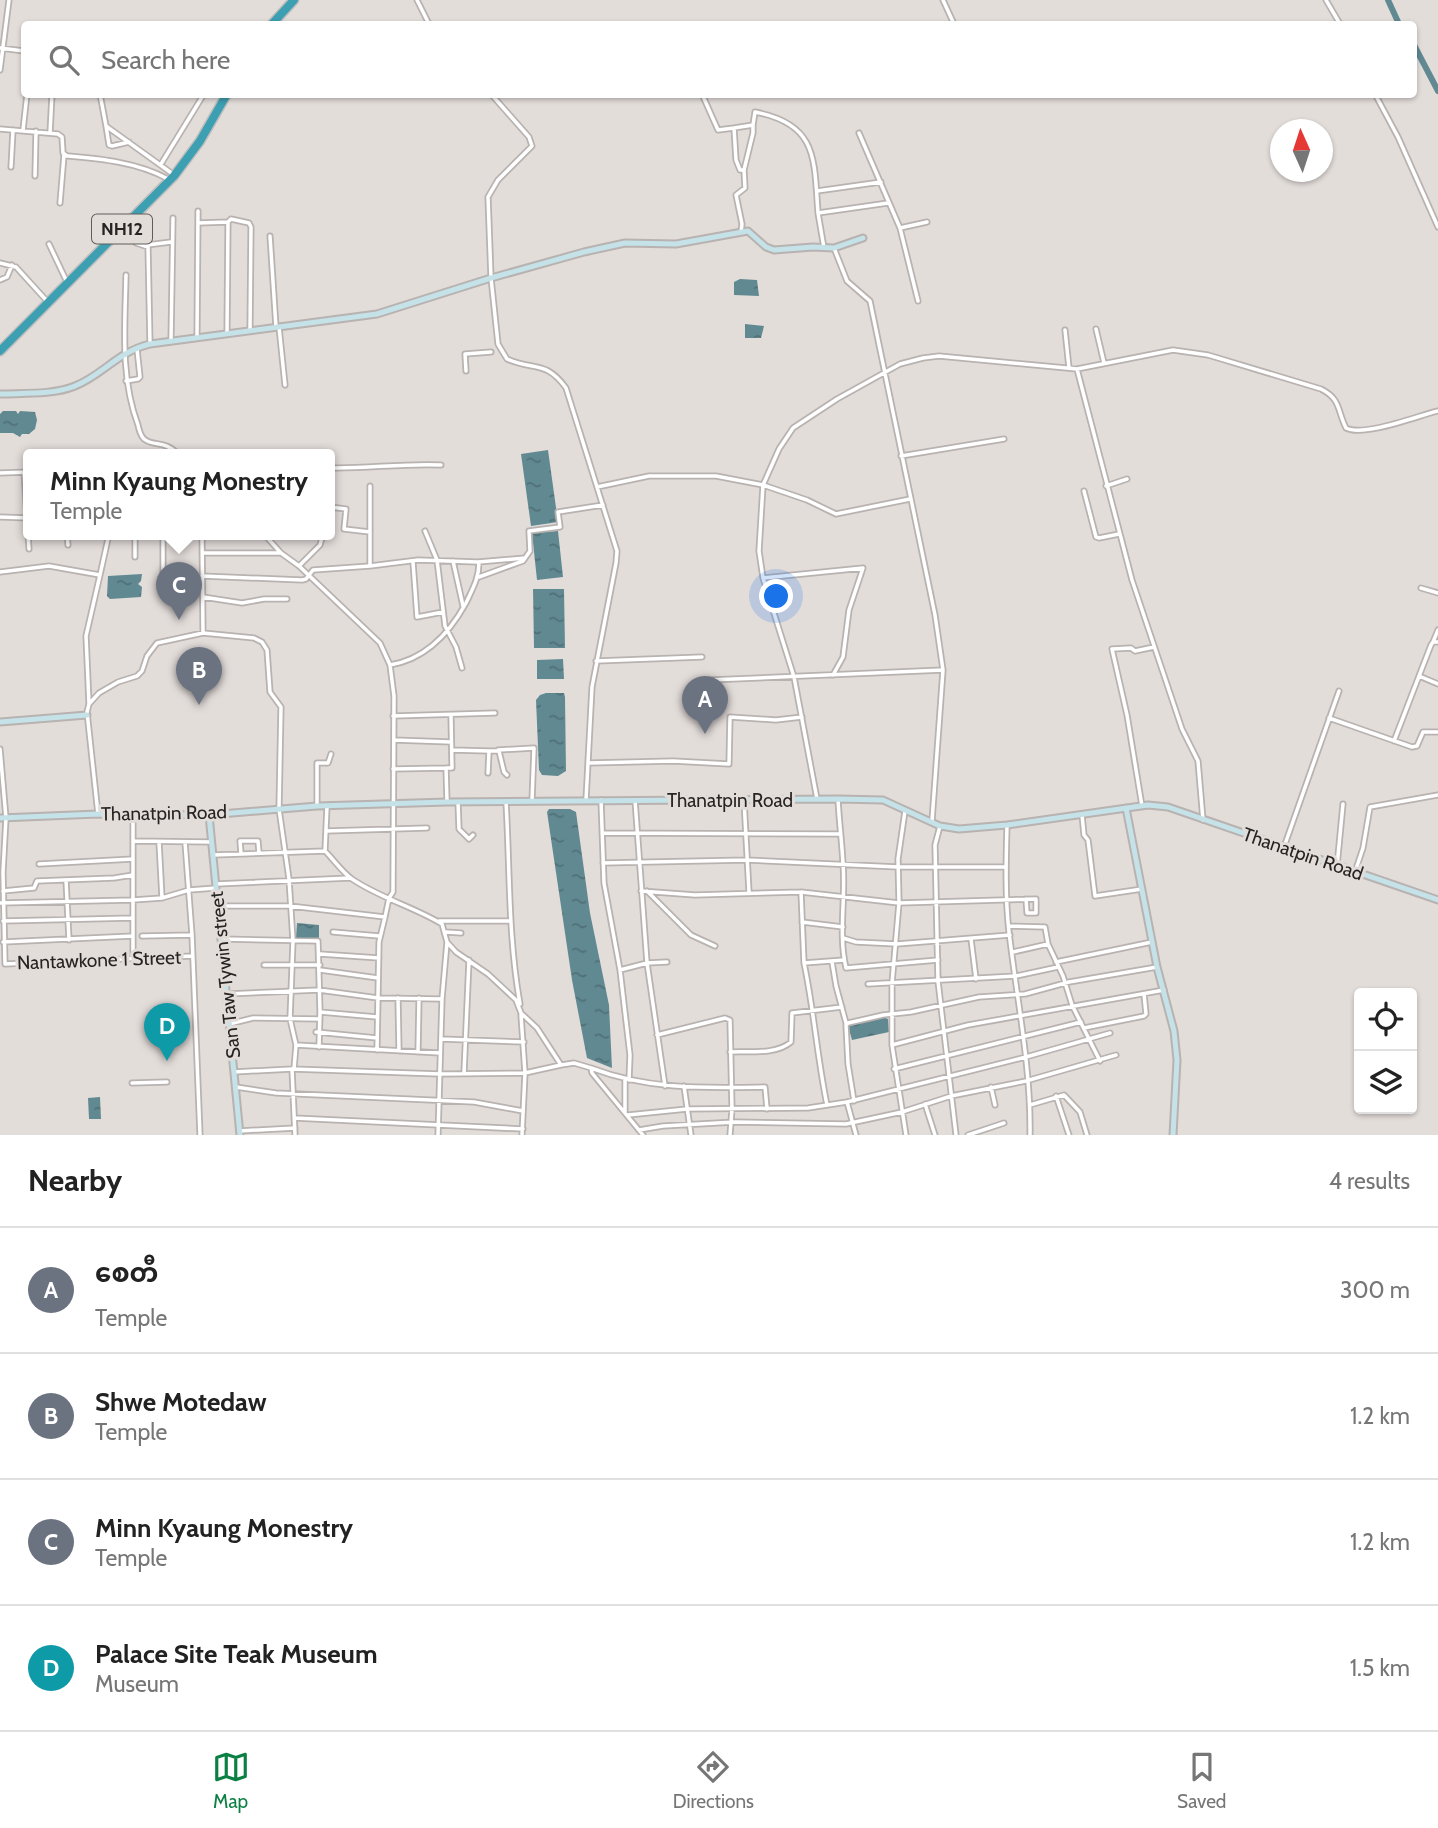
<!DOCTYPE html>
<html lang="en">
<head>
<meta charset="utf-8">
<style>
	body { margin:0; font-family:Cabin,"Noto Sans Myanmar",sans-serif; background:#f6f6f6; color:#222 }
	.controls { position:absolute; right:21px; bottom:21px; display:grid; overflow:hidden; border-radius:7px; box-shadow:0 2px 5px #0004 }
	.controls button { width:63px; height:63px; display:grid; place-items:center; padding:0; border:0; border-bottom:2px solid #e0e0e0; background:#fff; color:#222; font:35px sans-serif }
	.compass { position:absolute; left:1270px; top:119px; width:63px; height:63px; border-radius:50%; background:#fff; box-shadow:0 2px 5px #0004; rotate:357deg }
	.you { position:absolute; left:777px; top:597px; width:24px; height:24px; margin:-18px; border:5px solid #fff; border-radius:50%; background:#1a73e8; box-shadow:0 0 0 10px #1a73e833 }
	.badge { display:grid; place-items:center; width:46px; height:46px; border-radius:50%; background:#0b8043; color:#fff; font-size:23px; font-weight:700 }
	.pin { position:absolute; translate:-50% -58px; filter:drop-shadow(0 2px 4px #0008) }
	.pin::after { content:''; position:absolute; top:37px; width:24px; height:21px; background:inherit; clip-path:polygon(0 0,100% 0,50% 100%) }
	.popup { position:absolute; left:23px; top:449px; width:312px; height:91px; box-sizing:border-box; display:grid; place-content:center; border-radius:7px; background:#fff; filter:drop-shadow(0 2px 5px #0005); font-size:23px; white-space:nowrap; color:#767676 }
	.popup b { font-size:26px; color:#222 }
	.popup::after { content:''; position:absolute; left:50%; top:100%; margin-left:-14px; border:14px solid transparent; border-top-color:#fff }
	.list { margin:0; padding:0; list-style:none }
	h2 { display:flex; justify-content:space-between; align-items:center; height:91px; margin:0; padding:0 28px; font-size:30px }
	h2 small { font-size:23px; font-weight:400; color:#767676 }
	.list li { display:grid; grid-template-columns:46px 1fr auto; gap:21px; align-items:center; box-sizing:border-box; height:126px; padding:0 28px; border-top:2px solid #e0e0e0 }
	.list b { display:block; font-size:26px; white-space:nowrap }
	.list p { margin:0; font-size:23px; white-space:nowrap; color:#767676 }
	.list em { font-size:23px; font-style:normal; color:#767676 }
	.icon { flex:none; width:38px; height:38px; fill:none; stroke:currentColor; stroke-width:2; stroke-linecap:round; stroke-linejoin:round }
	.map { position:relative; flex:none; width:1438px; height:1135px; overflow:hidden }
	.search { position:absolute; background:#fff; box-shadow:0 2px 5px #0004; left:21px; right:21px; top:21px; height:77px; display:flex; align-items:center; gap:18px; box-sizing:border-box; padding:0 24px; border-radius:7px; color:#767676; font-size:26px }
	.sheet { height:595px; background:#fff }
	nav { display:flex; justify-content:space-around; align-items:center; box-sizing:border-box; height:98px; border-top:2px solid #e0e0e0; background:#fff; font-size:19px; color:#767676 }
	nav a { display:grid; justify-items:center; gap:4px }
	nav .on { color:#0b8043 }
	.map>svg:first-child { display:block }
	.water { fill:url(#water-ripples) }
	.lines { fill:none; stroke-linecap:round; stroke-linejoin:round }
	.river { stroke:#618992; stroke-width:6 }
	.street-casing { stroke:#b8b2b0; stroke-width:7 }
	.secondary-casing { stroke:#b8b2b0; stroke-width:9 }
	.highway-casing { stroke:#bebdbd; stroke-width:11 }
	.street { stroke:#fff; stroke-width:3.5 }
	.secondary { stroke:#c4e2e8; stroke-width:5 }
	.highway { stroke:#3c9fb2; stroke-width:8 }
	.labels { text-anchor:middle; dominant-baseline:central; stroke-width:6; stroke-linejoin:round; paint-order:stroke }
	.shield { fill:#e3ddda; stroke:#5f5c5a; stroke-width:2 }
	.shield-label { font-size:18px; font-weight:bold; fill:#262423 }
	.street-label { font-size:19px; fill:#262423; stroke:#e3ddda }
</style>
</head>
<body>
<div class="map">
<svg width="1438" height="1135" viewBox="0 0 1438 1135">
	<defs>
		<pattern id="water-ripples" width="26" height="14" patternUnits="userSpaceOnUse" patternTransform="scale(1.75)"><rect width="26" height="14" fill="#618992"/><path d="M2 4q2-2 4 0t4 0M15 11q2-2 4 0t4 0" fill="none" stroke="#507077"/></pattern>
	</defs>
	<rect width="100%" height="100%" fill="#e3ddda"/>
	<!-- water -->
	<path class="water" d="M740 279 757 280 759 296 734 295V282Z
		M745 324 764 326 761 338H745Z
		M3 411H16L18 414 20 411 35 412 37 420 35 429 29 434H22L20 437 13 433H0V414Z
		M548 450 558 522 531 526 521 454Z
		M558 531 563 577 537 580 532 533Z
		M142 574 141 581 138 584 142 587 141 597 110 599 107 596 108 576Z
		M533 589H564L565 648H534Z
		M563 659 564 679H537V660Z
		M546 693H564L565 697 566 771 558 776 542 775 539 770 536 700 540 695Z
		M549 809H570L576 812 590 913 609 1005 612 1068 587 1058 572 980 547 812Z
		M297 923 319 925V938H296Z
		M883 1017 888 1019 889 1032 852 1040 848 1026Z
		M100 1097 101 1119H89L88 1098Z"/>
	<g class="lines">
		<!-- river -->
		<path class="river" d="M1388 0 1399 24
			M1414 45 1438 91"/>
		<defs>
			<path id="street" d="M417 0 429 24
				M943 0 954 24
				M1326 0 1340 24
				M0 48 24 51
				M0 70 9 0
				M100 94 106 126 170 172
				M491 94 529 137 532 146 498 180 488 197 491 278 498 344 507 359C534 371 546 360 566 388L617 551 616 563 592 687 586 800
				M702 94 718 130 734 128 736 160 740 170H744L745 188 736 195 742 224 741 232
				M1375 94 1398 137 1438 227
				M106 126 109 145 112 146 129 142
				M734 128 753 125 755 112C818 124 814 159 818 213L888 203
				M0 129 58 134 62 137 63 153 67 156C101 159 137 162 168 179
				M23 130 27 94
				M50 133 52 94
				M859 133 900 228 918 301
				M161 164 204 94
				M11 167 13 130
				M744 170 753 133V125
				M35 176 36 131
				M817 191 881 182
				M60 203 64 155
				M818 213 824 248
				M198 223 228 222
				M117 226 136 243 148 247 150 344
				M900 228 927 222
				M270 236 276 327
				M49 244 66 280
				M147 245 171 242
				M834 248 847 281 870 301 935 615 943 670
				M0 263 16 267 46 300
				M126 275C125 326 120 377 138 425 139 430 141 436 144 439 154 447 165 440 178 454
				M0 280 7 277 12 265
				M279 327 285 385
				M1096 329 1104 363
				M1065 330 1069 368
				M227 333 228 222 231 219 249 223 251 227 250 330
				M197 337 198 211
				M171 340 173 218
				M1077 369 1132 580 1182 729 1198 761 1203 820
				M466 371 465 354 491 352
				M126 381 138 379 140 377 137 349
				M901 456 1004 439
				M330 468C367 469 403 463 441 465
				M24 472 29 549
				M0 473 29 472
				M370 486V566
				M1106 486 1127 479
				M597 487 649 476H716L763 485 779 449 793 428 837 399 900 364 923 358 939 356 1077 369 1173 350 1208 355 1321 389C1341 399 1337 410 1346 428 1364 437 1417 416 1438 411
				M1084 491 1096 537 1099 538 1119 534
				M330 507 346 509 344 529 370 532
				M0 517 29 518
				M425 531 437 560 445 626 456 647 462 668
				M67 534 68 545
				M202 534 203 633
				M202 553H281
				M135 557V534
				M453 561 463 606
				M413 562 417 617 443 612
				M299 566 320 545 323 534
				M0 572 49 566 100 575 86 636 89 704
				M163 572V534
				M100 575 109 534
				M202 576 302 580 306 579 313 570 370 566 418 560 478 562 525 558
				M479 577 523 561 530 551 529 531 560 527 558 512 603 505
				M763 578 863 568 849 610 843 657 833 675
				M1421 588 1438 593
				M203 597 242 603 264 599H287
				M1433 642 1438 630
				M596 661 702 657
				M390 665C426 659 449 634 466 603 473 588 479 578 479 562
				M1419 676 1438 684
				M709 680 943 670 932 821
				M393 716 495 713
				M1329 718 1412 747 1417 746 1423 732H1438
				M394 740 451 742
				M1394 741 1431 645 1433 642H1438
				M0 749 6 818 3 872 5 964 193 956
				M452 750 489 751 488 773
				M498 750 534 748 532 801
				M489 751H499L504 772 507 775
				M589 763 673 761 729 764 730 717 776 720 802 717
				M393 769 446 768
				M817 799 794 677 763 578 759 551 763 485 807 500 836 514 910 499
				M838 799C839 821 842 842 843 864 846 898 838 934 846 968L938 960
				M601 800 604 883 620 970
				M635 800 647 963 665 1086
				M744 800 749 892
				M447 802 446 768H452L451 716
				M458 802 459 829 469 839 473 835
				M506 802C510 870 508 937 520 1004
				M317 806V763H328L331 754
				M1142 806 1127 715 1112 649 1131 648 1135 651 1154 647
				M905 811 898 859 899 903 892 983V1045L906 1135
				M98 814 87 712 89 704 99 693 118 682 137 676 142 671 147 656 157 643 203 633 254 638 262 642 267 650 270 692 281 707 279 809 289 879 293 941 290 1019 296 1045 294 1069
				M133 814V959
				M1082 815 1084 835 1088 840 1095 896 1142 889
				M1007 825C1006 861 1005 897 1009 932 1017 1000 1031 1067 1030 1135
				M940 826 935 845 938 981 956 1135
				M326 831 427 828
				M602 833 839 834
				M133 841 211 842
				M159 842 162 898
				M185 842 192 935 200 1135
				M1284 847 1339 691
				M325 851 327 806
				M241 854 240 841H258L259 853
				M213 855 325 851C334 860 342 872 352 879 380 898 414 907 442 924L447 942 456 952 488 974 516 1000 521 1013 537 1028 561 1065 574 1063 591 1068 592 1073 643 1135
				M603 863 746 860 898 867H1005
				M39 864 133 859
				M1337 866 1343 804
				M1355 872 1363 848 1370 807 1438 795
				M66 880 69 940
				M216 884 350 878
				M3 891 34 888 37 881 114 878 133 875
				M641 891 695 895 801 892 899 903 1036 899V913H1027L1026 899
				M647 891 691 935 715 946
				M801 892 804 963 844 960
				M0 903 133 900 162 898 189 890 216 888
				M217 906H290L385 917 389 898 393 892 394 696 390 665 380 643 299 566 281 553 264 534
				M3 921 133 918
				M439 921H509
				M802 922 843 927
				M1009 926 1045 927 1048 944 1063 976 1072 1005 1100 1061
				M333 932 379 936
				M446 932 461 933
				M142 936 192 935
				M843 938 856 942 897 944 1010 935
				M222 939 318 941 320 1012
				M971 939 976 979
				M3 942 133 936
				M1013 952 1048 944
				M320 954 379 958
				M832 962 836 986 846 1023
				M1056 962 1152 942
				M804 963C814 1010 817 1057 827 1105
				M264 965H320
				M320 970 378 978
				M868 984 1016 976 1058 967
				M226 994 319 990 378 998 442 999
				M398 998 399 1051
				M521 1015 525 1073 522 1135
				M229 1024 253 1018 320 1019
				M1084 1028 1144 1016 1146 1014 1144 994
				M316 1032 377 1038
				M657 1035 725 1018 730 1020 732 1109 730 1135
				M441 1039 524 1042
				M296 1045 440 1053
				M892 1045 968 1025 1164 990
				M319 1047 320 1012 377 1017
				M377 1050 379 942 385 917
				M418 1052 419 998
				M730 1052C749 1051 776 1055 791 1042L792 1013 842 1007
				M591 1068C649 1090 703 1088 765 1087L767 1109
				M292 1069 295 1135
				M894 1069 1081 1022
				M234 1072 292 1069 440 1074 525 1073 561 1065
				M464 1073 469 960
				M629 1080 630 1055 620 970 647 963 667 962
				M132 1083 167 1082
				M684 1086 691 1135
				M236 1087 276 1093 474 1102 523 1111
				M991 1087 995 1105
				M1056 1096 1069 1135
				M854 1101 848 1064 846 1025 848 1023 883 1015 911 1012 979 997 1025 994 1069 982 1157 967
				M847 1102 856 1135
				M925 1104 935 1135
				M1030 1105 1064 1095 1080 1112 1087 1135
				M625 1112V1080
				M628 1115 687 1109 808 1108 847 1102 1026 1057 1110 1033
				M294 1118 523 1129
				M639 1130 663 1126 735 1122 846 1124 902 1112 951 1096 1026 1081 1116 1055
				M239 1131 295 1128
				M438 1135 442 999 447 942
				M968 1135 1004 1123"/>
			<path id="secondary" d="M0 394C24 393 53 395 75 386 103 375 117 352 150 344L377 314 491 278 584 252 625 243 676 244 748 231 766 247 774 250 813 247 834 248 863 238
				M0 722 87 715
				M1126 808 1157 967 1174 1031 1177 1060 1173 1135
				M209 815 240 1135
				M0 818 98 814 209 815 317 806 447 802 838 799 883 800 940 826 959 829 1007 825 1148 805 1168 807 1438 900"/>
			<path id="highway" d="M272 24 294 0
				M0 351 174 176 200 141 227 94"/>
		</defs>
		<!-- street casing -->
		<use href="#street" class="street-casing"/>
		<!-- secondary casing -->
		<use href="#secondary" class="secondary-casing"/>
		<!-- highway casing -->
		<use href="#highway" class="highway-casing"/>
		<!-- street -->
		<use href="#street" class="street"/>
		<!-- secondary -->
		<use href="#secondary" class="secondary"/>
		<!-- highway -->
		<use href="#highway" class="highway"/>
	</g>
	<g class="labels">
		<!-- shield labels -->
		<rect class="shield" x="92" y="214.5" width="60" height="29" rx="5"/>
		<g class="shield-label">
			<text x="122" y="229">NH12</text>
		</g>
		<!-- street labels -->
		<g class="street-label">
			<text x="730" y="800">Thanatpin Road</text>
			<text transform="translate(164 813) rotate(-1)">Thanatpin Road</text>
			<text transform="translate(1303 854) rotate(19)">Thanatpin Road</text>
			<text transform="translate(99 960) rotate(-2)">Nantawkone 1 Street</text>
			<text transform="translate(225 975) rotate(-96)">San Taw Tywin street</text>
		</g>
	</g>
</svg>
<div class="controls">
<button><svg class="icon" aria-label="locate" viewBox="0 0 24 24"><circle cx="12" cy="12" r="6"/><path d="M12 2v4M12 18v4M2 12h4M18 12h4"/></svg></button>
<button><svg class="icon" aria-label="layers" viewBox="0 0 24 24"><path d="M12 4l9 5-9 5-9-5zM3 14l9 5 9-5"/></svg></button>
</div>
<svg class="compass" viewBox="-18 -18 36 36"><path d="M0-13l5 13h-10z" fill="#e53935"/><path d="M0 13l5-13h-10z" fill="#767676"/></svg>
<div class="you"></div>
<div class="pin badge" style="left:705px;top:734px;background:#6b7280">A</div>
<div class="pin badge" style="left:199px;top:705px;background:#6b7280">B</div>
<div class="pin badge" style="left:179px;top:620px;background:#6b7280">C</div>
<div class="popup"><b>Minn Kyaung Monestry</b>Temple</div>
<div class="pin badge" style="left:167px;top:1061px;background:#0f9aa8">D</div>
<div class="search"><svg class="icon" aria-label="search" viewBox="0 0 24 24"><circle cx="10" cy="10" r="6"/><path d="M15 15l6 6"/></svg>Search here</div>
</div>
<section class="sheet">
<h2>Nearby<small>4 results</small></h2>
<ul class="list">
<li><span class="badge" style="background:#6b7280">A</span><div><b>စေတီ</b><p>Temple</p></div><em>300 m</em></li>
<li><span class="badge" style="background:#6b7280">B</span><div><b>Shwe Motedaw</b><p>Temple</p></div><em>1.2 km</em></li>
<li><span class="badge" style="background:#6b7280">C</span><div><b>Minn Kyaung Monestry</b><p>Temple</p></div><em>1.2 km</em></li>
<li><span class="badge" style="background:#0f9aa8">D</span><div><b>Palace Site Teak Museum</b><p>Museum</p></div><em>1.5 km</em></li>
</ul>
</section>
<nav>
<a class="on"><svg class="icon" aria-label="map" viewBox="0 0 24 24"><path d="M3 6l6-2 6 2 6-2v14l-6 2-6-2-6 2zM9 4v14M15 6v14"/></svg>Map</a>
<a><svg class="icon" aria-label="directions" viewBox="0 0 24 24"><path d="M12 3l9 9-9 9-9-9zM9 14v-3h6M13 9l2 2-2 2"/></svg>Directions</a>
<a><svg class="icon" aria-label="saved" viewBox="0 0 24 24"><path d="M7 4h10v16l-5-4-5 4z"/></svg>Saved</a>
</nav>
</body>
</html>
